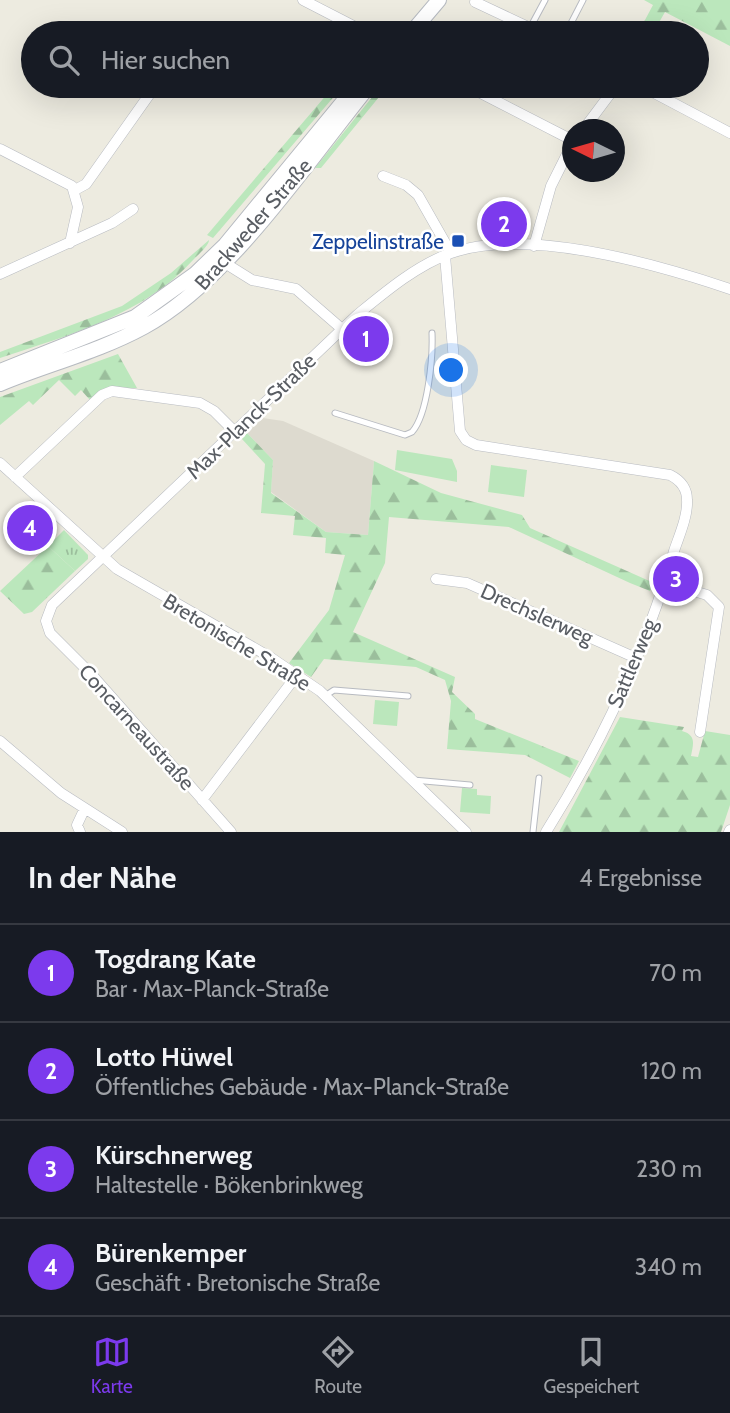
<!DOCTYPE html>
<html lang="de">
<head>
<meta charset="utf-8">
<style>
	body { margin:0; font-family:Cabin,sans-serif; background:#20242c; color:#f1f3f6 }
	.compass { position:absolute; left:562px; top:119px; width:63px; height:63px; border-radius:50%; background:#171b24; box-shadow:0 7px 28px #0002; rotate:275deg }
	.you { position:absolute; left:452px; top:371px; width:24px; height:24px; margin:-18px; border:5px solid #fff; border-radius:50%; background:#1a73e8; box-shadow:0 0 0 10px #1a73e833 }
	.badge { display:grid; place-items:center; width:46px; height:46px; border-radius:50%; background:#7c3aed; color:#fff; font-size:23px; font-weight:700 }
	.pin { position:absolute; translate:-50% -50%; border:4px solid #fff; box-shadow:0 2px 7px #0006 }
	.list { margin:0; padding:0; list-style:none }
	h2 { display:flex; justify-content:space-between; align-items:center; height:91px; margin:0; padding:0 28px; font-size:30px }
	h2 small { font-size:23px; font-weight:400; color:#9ea1a6 }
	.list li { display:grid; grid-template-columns:46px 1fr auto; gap:21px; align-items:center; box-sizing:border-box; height:98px; padding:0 28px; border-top:2px solid #363941 }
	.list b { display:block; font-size:26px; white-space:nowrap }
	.list p { margin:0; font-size:23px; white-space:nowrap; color:#9ea1a6 }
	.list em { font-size:23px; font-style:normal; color:#9ea1a6 }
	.icon { flex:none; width:38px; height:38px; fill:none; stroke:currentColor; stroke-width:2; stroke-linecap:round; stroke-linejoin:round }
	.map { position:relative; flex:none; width:730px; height:832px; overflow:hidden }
	.search { position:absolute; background:#171b24; box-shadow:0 7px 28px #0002; left:21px; right:21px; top:21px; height:77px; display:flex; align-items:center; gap:18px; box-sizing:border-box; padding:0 24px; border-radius:38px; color:#9ea1a6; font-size:26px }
	.sheet { height:483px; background:#171b24 }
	nav { display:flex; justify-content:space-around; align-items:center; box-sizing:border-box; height:98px; border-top:2px solid #363941; background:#171b24; font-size:19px; color:#9ea1a6 }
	nav a { display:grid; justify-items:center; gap:4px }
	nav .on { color:#7c3aed }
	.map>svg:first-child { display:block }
	.education { fill:#dddacf }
	.grass { fill:url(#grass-tufts) }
	.forest { fill:url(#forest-firs) }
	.park { fill:#bbe7bc }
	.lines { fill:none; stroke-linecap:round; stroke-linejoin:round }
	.service-casing { stroke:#b8bbc1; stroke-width:7 }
	.minor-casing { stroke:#b8bbc1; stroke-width:11 }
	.secondary-casing { stroke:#b6bac0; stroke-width:16 }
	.service { stroke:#fff; stroke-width:5 }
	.minor { stroke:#fff; stroke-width:10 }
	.secondary { stroke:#fff; stroke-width:14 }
	.transit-dot { fill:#1a4fb4; stroke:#fff; stroke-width:2.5 }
	.labels { text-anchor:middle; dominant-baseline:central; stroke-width:5; stroke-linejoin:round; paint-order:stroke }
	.street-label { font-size:21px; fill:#595d63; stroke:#fff }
	.transit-label { font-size:21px; fill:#164399; stroke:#fff; text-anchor:end }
</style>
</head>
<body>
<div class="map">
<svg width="730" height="832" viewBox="0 0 730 832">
	<defs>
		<pattern id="grass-tufts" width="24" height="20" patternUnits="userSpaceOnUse" patternTransform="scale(1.75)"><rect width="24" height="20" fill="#bbe7bc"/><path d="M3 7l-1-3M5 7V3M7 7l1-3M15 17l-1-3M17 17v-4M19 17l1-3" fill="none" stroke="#9bbe9c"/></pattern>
		<pattern id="forest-firs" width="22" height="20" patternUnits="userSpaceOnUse" patternTransform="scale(1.75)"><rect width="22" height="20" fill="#bbe7bc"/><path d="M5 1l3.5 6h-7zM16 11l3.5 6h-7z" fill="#9bbe9c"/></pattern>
	</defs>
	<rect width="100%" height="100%" fill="#edebe0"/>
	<!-- education -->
	<path class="education" d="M263 418 283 421 374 461 368 535 326 532 271 492 273 460 247 433Z"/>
	<!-- grass -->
	<path class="grass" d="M64 530 88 555V559L75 571 48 546Z"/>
	<!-- forest -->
	<path class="forest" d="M644 0H730V46L665 12 653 33H638L653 5Z
		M334 86H343L213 238 207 235Z
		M381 86H388L321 168H315Z
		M209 240C209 245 200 253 194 259 144 315 69 335 0 358V352L122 306 171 273Z
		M118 354 137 388H108L90 400 81 390 75 396 59 380 33 405 29 401 0 425V397Z
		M247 433 273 460 271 493 326 532 368 535 374 461 441 493 522 515 530 528 654 583 650 591 630 583 509 527 389 517 385 563 353 632 455 677 452 692 475 714V719L579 761 570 778 525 755 447 749 451 701 445 680 416 667 324 659 311 677 289 663 329 610 345 555 325 553 326 538 293 535 295 516 261 513 265 464 242 439Z
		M48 546 75 571 32 612 24 614 0 591Z
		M620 717 684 727 682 731C697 735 693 745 691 756L698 757 705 731 730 735V805L721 832H559Z"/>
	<!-- park -->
	<path class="park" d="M397 450 452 459 457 471V482L395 470Z
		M491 465 527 470 524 497 488 492Z
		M375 700 399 702 397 726 373 724Z
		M462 788 477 789V795L491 796 490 814 460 812Z"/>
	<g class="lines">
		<defs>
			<path id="service" d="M530 28 545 0
				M566 33 583 0
				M335 413 405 435 412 432C428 414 433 357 432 333
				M325 696 334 690 408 696
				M413 780 470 785
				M533 832 539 778"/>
			<path id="minor" d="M303 0 367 33
				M475 2 541 33
				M467 86 572 140
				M641 86 730 133
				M583 130 616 86
				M0 149 72 186 78 207 70 243
				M383 176 406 185 418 195 451 253
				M75 190 86 184 149 95 136 86
				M534 246 551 186 572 144
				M445 256 460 431 466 440 476 445 670 475C680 480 687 488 687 500 688 516 679 536 674 551 646 649 600 746 546 832
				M220 260 252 280 296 289 342 329
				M0 274 112 223 133 209
				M0 463 117 569 270 657 320 691 466 832
				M15 477 102 395 112 391 200 403 214 411 235 432
				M436 579 467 583 636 658
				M664 582 707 595 719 607 700 732
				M0 741 61 793 122 832
				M202 800 297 675
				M80 832 77 825 84 810
				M231 832 92 675 50 633 46 621 52 605 357 315C385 292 417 265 451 253 527 227 656 264 730 289
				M729 832 730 830"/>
			<path id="secondary" d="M411 33 439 0
				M0 371 135 317 195 274 225 245 356 86
				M0 384C48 364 98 352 144 327 229 281 307 162 369 86"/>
		</defs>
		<!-- service casing -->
		<use href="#service" class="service-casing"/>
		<!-- minor casing -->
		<use href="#minor" class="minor-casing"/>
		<!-- secondary casing -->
		<use href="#secondary" class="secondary-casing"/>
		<!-- service -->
		<use href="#service" class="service"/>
		<!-- minor -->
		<use href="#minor" class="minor"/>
		<!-- secondary -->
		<use href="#secondary" class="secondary"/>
	</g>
	<!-- markers -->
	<rect class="transit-dot" x="451" y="234" width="14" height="14" rx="3.5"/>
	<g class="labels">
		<!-- street labels -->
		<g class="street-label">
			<text transform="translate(253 224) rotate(-49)">Brackweder Straße</text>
			<text transform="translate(251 416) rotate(-44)">Max-Planck-Straße</text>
			<text transform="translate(537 614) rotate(24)">Drechslerweg</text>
			<text transform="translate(237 642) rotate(31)">Bretonische Straße</text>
			<text transform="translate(632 663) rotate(-67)">Sattlerweg</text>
			<text transform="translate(137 727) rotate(48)">Concarneaustraße</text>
		</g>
		<!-- transit labels -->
		<g class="transit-label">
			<text x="444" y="241">Zeppelinstraße</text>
		</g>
	</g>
</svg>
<svg class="compass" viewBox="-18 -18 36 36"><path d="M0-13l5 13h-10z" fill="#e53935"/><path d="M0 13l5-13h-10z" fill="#9ea1a6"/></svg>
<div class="you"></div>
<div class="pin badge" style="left:366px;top:339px">1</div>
<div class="pin badge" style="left:504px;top:224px">2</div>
<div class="pin badge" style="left:676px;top:579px">3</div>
<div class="pin badge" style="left:30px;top:528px">4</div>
<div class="search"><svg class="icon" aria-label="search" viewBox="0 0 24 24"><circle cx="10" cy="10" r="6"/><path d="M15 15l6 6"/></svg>Hier suchen</div>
</div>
<section class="sheet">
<h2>In der Nähe<small>4 Ergebnisse</small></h2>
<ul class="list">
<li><span class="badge">1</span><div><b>Togdrang Kate</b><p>Bar · Max-Planck-Straße</p></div><em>70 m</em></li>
<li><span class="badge">2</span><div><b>Lotto Hüwel</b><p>Öffentliches Gebäude · Max-Planck-Straße</p></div><em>120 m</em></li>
<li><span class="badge">3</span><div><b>Kürschnerweg</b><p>Haltestelle · Bökenbrinkweg</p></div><em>230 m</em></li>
<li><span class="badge">4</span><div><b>Bürenkemper</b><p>Geschäft · Bretonische Straße</p></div><em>340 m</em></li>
</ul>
</section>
<nav>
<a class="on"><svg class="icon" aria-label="map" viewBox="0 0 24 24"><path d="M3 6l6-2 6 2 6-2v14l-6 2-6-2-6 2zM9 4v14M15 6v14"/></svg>Karte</a>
<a><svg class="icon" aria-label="directions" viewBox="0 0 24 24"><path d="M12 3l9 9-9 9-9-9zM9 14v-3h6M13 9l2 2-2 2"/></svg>Route</a>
<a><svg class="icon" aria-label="saved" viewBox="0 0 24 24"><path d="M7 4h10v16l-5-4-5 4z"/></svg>Gespeichert</a>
</nav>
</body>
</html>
